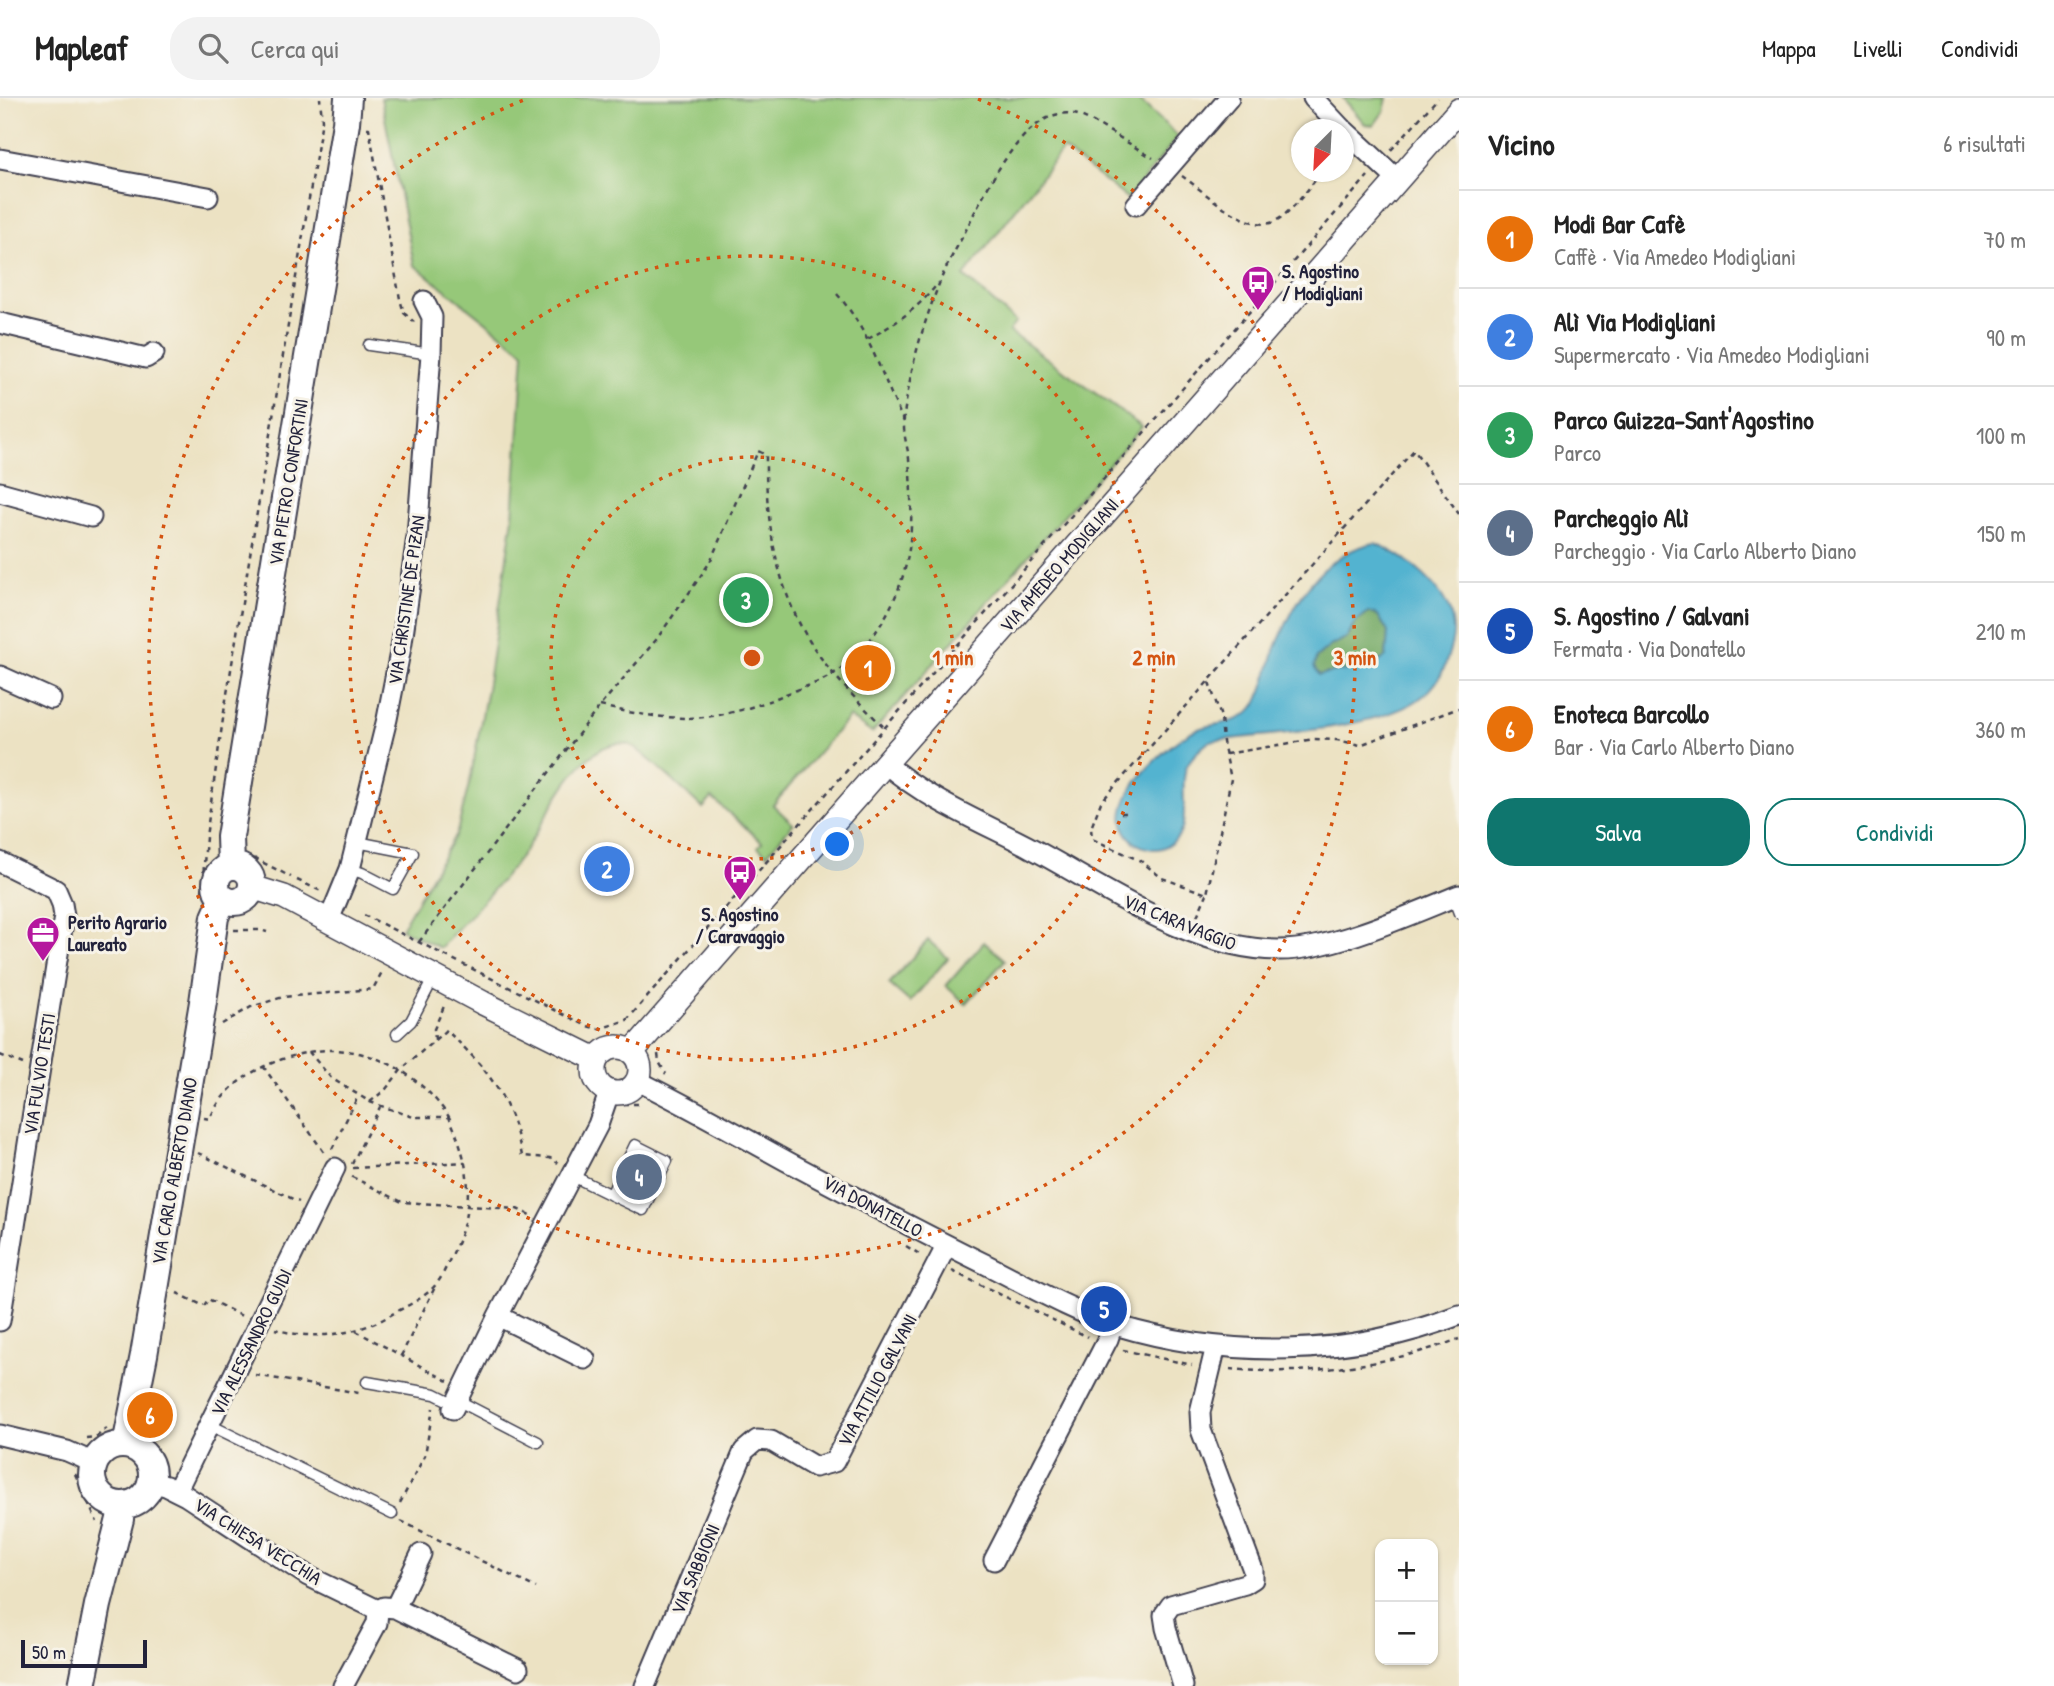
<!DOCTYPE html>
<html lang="it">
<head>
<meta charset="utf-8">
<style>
	body { margin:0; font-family:"Patrick Hand",sans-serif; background:#f2f2f2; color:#222 }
	.controls { position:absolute; right:21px; bottom:21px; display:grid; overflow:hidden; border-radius:14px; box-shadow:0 2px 5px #0004 }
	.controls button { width:63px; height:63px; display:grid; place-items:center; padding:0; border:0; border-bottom:2px solid #e0e0e0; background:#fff; color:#222; font:35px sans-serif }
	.compass { position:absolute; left:1291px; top:21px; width:63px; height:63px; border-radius:50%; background:#fff; box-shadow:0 2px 5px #0004; rotate:204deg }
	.scale { position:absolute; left:21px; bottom:18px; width:126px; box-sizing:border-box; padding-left:7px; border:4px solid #22223b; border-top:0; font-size:19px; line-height:24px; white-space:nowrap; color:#22223b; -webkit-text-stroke:5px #f7f3e8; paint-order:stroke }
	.you { position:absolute; left:838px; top:747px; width:24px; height:24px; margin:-18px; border:5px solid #fff; border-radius:50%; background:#1a73e8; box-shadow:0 0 0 10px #1a73e833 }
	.badge { display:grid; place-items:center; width:46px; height:46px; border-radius:50%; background:#0f766e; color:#fff; font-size:23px; font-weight:700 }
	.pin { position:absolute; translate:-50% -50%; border:4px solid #fff; box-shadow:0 2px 7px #0006 }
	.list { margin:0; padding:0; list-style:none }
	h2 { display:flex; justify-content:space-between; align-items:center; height:91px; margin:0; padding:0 28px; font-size:30px }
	h2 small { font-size:23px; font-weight:400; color:#767676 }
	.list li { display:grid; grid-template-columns:46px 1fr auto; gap:21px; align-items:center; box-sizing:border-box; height:98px; padding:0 28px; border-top:2px solid #e0e0e0 }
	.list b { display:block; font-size:26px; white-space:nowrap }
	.list p { margin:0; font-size:23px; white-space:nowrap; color:#767676 }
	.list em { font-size:23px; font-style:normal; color:#767676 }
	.actions { display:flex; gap:14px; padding:21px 28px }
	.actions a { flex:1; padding:16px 0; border:2px solid #0f766e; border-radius:28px; text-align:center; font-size:24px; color:#0f766e }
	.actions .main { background:#0f766e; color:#fff }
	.icon { flex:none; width:38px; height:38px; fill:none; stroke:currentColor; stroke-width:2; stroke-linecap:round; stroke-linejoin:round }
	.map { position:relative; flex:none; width:1459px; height:1588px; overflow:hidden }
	header { display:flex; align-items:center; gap:42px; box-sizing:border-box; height:98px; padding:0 35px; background:#fff; border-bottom:2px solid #e0e0e0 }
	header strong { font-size:33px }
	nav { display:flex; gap:38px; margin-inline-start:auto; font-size:24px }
	.search { width:490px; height:63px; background:#f2f2f2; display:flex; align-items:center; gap:18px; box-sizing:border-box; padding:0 24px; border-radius:28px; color:#767676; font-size:26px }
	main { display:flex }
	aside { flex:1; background:#fff }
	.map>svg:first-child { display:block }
	.green { fill:#96c879; stroke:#5c755a; stroke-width:2 }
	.forest { fill:#78ac69; stroke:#4d6752; stroke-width:2 }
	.water { fill:#52b3d0; stroke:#3a6a86; stroke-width:2; fill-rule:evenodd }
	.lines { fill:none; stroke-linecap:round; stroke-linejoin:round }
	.service-casing { stroke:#403f4f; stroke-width:13 }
	.minor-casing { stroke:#403f4f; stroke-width:23 }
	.tertiary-casing { stroke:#403f4f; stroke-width:26 }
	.secondary-casing { stroke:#403f4f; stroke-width:30 }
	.path { stroke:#403f4f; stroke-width:2.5; stroke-dasharray:5 5; stroke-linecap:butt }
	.service { stroke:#fff; stroke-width:10 }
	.minor { stroke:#fff; stroke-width:19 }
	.tertiary { stroke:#fff; stroke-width:23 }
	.secondary { stroke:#fff; stroke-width:26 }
	.ring { fill:none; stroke:#d45411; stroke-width:3.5; stroke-dasharray:3.5 7 }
	.labels { text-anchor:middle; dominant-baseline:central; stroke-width:6; stroke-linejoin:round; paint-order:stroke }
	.poi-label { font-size:19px; font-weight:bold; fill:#22223b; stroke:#f7f3e8; text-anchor:start }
	.street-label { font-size:19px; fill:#22223b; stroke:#f7f3e8 }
	.centre { fill:#d45411; stroke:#f7f3e8; stroke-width:3.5 }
	.ring-label { font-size:21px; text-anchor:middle; font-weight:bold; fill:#d45411; stroke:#f7f3e8; stroke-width:6; stroke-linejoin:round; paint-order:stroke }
</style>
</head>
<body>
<header>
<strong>Mapleaf</strong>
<div class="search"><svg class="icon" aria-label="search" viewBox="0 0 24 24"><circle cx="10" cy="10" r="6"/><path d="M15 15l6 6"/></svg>Cerca qui</div>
<nav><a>Mappa</a><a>Livelli</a><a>Condividi</a></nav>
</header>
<main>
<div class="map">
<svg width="1459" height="1588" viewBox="0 0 1459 1588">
	<rect width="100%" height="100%" fill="#f7f3e8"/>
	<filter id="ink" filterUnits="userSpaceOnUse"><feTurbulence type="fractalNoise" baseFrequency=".0143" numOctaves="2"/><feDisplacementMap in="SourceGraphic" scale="14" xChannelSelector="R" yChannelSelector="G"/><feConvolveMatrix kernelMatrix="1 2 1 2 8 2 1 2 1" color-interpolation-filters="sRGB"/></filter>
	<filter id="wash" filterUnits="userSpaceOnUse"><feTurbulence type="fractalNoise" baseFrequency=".00686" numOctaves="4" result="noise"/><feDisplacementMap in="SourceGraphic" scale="28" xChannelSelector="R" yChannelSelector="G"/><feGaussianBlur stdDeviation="1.57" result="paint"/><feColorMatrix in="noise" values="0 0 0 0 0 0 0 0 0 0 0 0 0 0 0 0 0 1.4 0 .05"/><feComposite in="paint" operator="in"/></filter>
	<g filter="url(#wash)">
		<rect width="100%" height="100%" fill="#ece2c3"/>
		<!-- green -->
		<path class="green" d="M381 0H1137L1178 38 1128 101 1063 51 964 178 1016 224 1009 233 1142 329 872 635 849 619 773 707 793 726 767 756 758 749 762 744 712 700 703 710C691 700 640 650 630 647 619 643 604 648 595 655 563 677 543 730 518 762 494 793 466 821 440 850L401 831 457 734 471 678 488 585 513 419 524 254 414 167Z
			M1343 0H1387L1384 13 1374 27 1365 26Z
			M928 842 948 860 910 904 889 886Z
			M984 844 1005 862 966 906 946 888Z"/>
		<!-- forest -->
		<path class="forest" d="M1368 514 1378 517 1388 534 1386 559 1371 568 1319 577 1313 569 1316 560 1330 548 1348 539 1354 526Z"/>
		<!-- water -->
		<path class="water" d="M1375 445C1404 457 1446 489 1452 522 1455 535 1452 545 1448 558 1444 574 1436 588 1423 598 1385 631 1262 637 1210 643 1201 650 1190 659 1186 670 1177 698 1198 737 1162 750 1153 753 1140 749 1133 743 1097 710 1161 652 1189 635 1210 622 1239 631 1255 607 1266 590 1268 570 1275 552 1294 504 1321 455 1375 445ZM1368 514 1378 517 1388 534 1386 559 1371 568 1319 577 1314 569 1316 560 1330 548 1348 539 1354 526Z"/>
	</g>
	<g filter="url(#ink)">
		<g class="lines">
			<defs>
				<path id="service" d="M369 247 431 256
					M350 771 362 775 393 791 413 755 357 744
					M1453 799 1459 815
					M397 936 411 923 434 879
					M571 1077C595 1089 619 1101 643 1112L667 1063 635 1047 611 1097
					M367 1284 435 1296 455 1306
					M457 1302 538 1344
					M210 1327 392 1416"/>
				<path id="minor" d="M1313 0 1343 32
					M1344 32 1398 82
					M0 61 208 99
					M1136 107 1229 0
					M0 225 146 260 154 255
					M0 394 91 419
					M0 578 51 601
					M885 665C927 702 982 724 1031 750 1106 790 1190 851 1278 852 1330 853 1409 817 1459 797
					M0 764 56 792 62 806 64 818 0 1223
					M329 822 350 771 387 621 402 544 417 438 431 256 432 219 424 203
					M638 983C690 1009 741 1038 792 1066 856 1100 920 1134 985 1166 1025 1186 1074 1214 1115 1227 1228 1261 1349 1260 1459 1217
					M498 1218 585 1261
					M453 1311 498 1218 598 1027 609 995
					M0 1337 67 1353 94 1365
					M152 1384 166 1388 186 1398 308 1478 378 1512 384 1509 395 1510 518 1571
					M177 1392 335 1070
					M994 1462 1108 1241 1113 1226
					M395 1510 421 1456
					M343 1588 377 1525 378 1512
					M645 1588 744 1353 757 1342 771 1343 815 1369 834 1364 947 1147
					M1183 1588 1166 1530 1164 1517 1171 1507 1245 1486 1253 1481V1472L1201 1332 1200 1314 1216 1248"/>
				<path id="tertiary" d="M252 789 284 799 483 905 596 961
					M594 972a23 23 0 1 1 46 0a23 23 0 1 1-46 0Z
					M632 954 1459 12"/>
				<path id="secondary" d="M231 767 230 739 346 25 348 0
					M216 786a18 18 0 1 1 36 0a18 18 0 1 1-36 0Z
					M92 1377a30 30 0 1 1 60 0a30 30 0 1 1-60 0Z
					M126 1347 144 1257 203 904 215 819 223 801
					M82 1588 98 1507 120 1421 121 1407"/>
			</defs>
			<!-- service casing -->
			<use href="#service" class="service-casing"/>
			<!-- minor casing -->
			<use href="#minor" class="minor-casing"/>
			<!-- tertiary casing -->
			<use href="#tertiary" class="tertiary-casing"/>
			<!-- secondary casing -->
			<use href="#secondary" class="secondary-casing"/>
			<!-- path -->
			<path class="path" d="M367 30H369L400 201 404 215 414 224
				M1391 52 1438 0
				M1182 78C1204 93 1251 139 1277 122 1295 111 1309 89 1322 74
				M837 196C870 233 882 280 904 324
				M868 241C895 226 919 210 938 185
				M1209 584 1221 619 1223 644 1231 681 1207 796 1162 780 1141 763 1092 741 1091 730 1101 704 1414 352 1459 416
				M600 608C630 615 658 620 689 620 723 619 756 609 786 596 801 590 816 586 830 578 873 552 902 499 909 451 913 424 911 388 909 361 908 350 904 340 904 329 903 318 906 304 908 293 914 256 926 220 939 186 946 168 956 151 965 134 982 99 1025 6 1074 16 1092 20 1135 50 1153 60
				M1226 656 1314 641 1337 642 1360 647 1459 610
				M1121 715H1127
				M254 760 291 779
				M297 782 323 794
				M202 794 206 739 224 614 322 22 320 0
				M364 817 587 928 599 931 627 922 1073 416 1368 78
				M1197 818 1207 796
				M234 832H260L267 834
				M419 844 600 608 656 542 689 495 710 464 758 353 766 357C765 420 776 490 810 544 830 575 857 603 884 629
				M222 926 251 909 283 899 373 891 383 872
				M435 942 434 931 445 906
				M309 954C365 944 418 973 449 1019
				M658 956 659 964 666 976
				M0 957 23 966
				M263 968 326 1057
				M370 1004 386 991 402 971 446 932C488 971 511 1000 522 1058L550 1060 558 1065
				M623 1006H641
				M204 1020 210 1021C226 981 270 962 309 954L331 980 370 1004 413 1019H449C471 1067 476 1108 452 1157 447 1166 443 1178 437 1185 426 1200 404 1209 389 1218 356 1237 312 1243 275 1231
				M332 1051 358 998
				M198 1055 299 1104
				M352 1066 380 1009
				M353 1070 465 1064
				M352 1079 402 1104 517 1111 530 1117
				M906 1148 921 1157
				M952 1173 1088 1239
				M177 1195 204 1208 208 1201 242 1218
				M356 1233 448 1283
				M1123 1252 1192 1267
				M401 1258 435 1189
				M1230 1271C1308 1278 1386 1268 1459 1241
				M255 1277 359 1295
				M86 1340 96 1339 107 1330
				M75 1376 97 1424
				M400 1405 425 1357 433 1310
				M401 1423 536 1490"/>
			<!-- service -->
			<use href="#service" class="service"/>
			<!-- minor -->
			<use href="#minor" class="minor"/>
			<!-- tertiary -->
			<use href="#tertiary" class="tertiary"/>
			<!-- secondary -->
			<use href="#secondary" class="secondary"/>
		</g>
	</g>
	<!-- distance rings -->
	<g class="ring">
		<circle cx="752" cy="560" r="201"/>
		<circle cx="752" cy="560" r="402"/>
		<path d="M978 1A603 603 0 1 1 526 1"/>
	</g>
	<!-- icons -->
	<defs>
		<symbol id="bus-pin" viewBox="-11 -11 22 30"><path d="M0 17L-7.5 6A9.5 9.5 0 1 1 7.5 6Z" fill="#b5179e" stroke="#f7f3e8"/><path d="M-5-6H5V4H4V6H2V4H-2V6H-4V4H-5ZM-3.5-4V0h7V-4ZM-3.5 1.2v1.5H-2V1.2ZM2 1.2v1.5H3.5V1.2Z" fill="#fff"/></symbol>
		<symbol id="office-pin" viewBox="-11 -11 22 30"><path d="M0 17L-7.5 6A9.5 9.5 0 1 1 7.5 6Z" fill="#b5179e" stroke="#f7f3e8"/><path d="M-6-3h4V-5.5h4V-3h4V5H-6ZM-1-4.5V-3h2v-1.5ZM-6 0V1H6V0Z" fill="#fff"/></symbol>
	</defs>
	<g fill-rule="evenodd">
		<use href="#bus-pin" x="1239" y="165" width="38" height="52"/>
		<use href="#bus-pin" x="721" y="755" width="38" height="52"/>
		<use href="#office-pin" x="24" y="816" width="38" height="52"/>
	</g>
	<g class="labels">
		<!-- poi labels -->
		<g class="poi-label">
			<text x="1282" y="173">S. Agostino<tspan x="1282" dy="22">/ Modigliani</tspan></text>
			<text x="740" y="816" text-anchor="middle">S. Agostino<tspan x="740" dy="22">/ Caravaggio</tspan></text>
			<text x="68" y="824">Perito Agrario<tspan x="68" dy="22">Laureato</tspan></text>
		</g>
		<!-- street labels -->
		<g class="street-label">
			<text transform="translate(288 384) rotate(-81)">VIA PIETRO CONFORTINI</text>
			<text transform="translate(1059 467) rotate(-49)">VIA AMEDEO MODIGLIANI</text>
			<text transform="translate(406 502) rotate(-82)">VIA CHRISTINE DE PIZAN</text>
			<text transform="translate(1180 824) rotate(22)">VIA CARAVAGGIO</text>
			<text transform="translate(39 976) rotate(-81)">VIA FULVIO TESTI</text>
			<text transform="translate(174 1073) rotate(-80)">VIA CARLO ALBERTO DIANO</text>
			<text transform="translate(873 1108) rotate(28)">VIA DONATELLO</text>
			<text transform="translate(251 1244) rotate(-64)">VIA ALESSANDRO GUIDI</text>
			<text transform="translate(877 1282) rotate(-62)">VIA ATTILIO GALVANI</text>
			<text transform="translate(258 1443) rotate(32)">VIA CHIESA VECCHIA</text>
			<text transform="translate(695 1471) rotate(-67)">VIA SABBIONI</text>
		</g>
	</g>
	<circle cx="752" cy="560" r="10" class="centre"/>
	<g class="ring-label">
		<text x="953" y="567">1 min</text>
		<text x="1154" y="567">2 min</text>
		<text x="1355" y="567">3 min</text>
	</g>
</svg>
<div class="controls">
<button>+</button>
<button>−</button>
</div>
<svg class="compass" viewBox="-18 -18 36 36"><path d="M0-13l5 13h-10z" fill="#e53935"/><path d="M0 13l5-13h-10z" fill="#767676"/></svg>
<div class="scale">50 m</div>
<div class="you"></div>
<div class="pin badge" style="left:868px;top:570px;background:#e8710a">1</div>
<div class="pin badge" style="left:607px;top:771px;background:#3f7fe0">2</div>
<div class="pin badge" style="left:746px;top:502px;background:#2e9e5b">3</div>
<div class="pin badge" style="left:639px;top:1079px;background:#5c6f8a">4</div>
<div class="pin badge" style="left:1104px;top:1211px;background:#1a4fb4">5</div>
<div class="pin badge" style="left:150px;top:1317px;background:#e8710a">6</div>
</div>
<aside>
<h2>Vicino<small>6 risultati</small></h2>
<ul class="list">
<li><span class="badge" style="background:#e8710a">1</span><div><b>Modi Bar Cafè</b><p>Caffè · Via Amedeo Modigliani</p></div><em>70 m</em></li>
<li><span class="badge" style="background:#3f7fe0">2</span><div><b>Alì Via Modigliani</b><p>Supermercato · Via Amedeo Modigliani</p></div><em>90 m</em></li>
<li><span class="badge" style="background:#2e9e5b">3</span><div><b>Parco Guizza-Sant'Agostino</b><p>Parco</p></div><em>100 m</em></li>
<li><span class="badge" style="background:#5c6f8a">4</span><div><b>Parcheggio Alì</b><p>Parcheggio · Via Carlo Alberto Diano</p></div><em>150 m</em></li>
<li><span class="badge" style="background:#1a4fb4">5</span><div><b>S. Agostino / Galvani</b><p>Fermata · Via Donatello</p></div><em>210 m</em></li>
<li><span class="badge" style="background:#e8710a">6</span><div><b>Enoteca Barcollo</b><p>Bar · Via Carlo Alberto Diano</p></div><em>360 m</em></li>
</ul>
<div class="actions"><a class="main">Salva</a><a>Condividi</a></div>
</aside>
</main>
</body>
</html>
